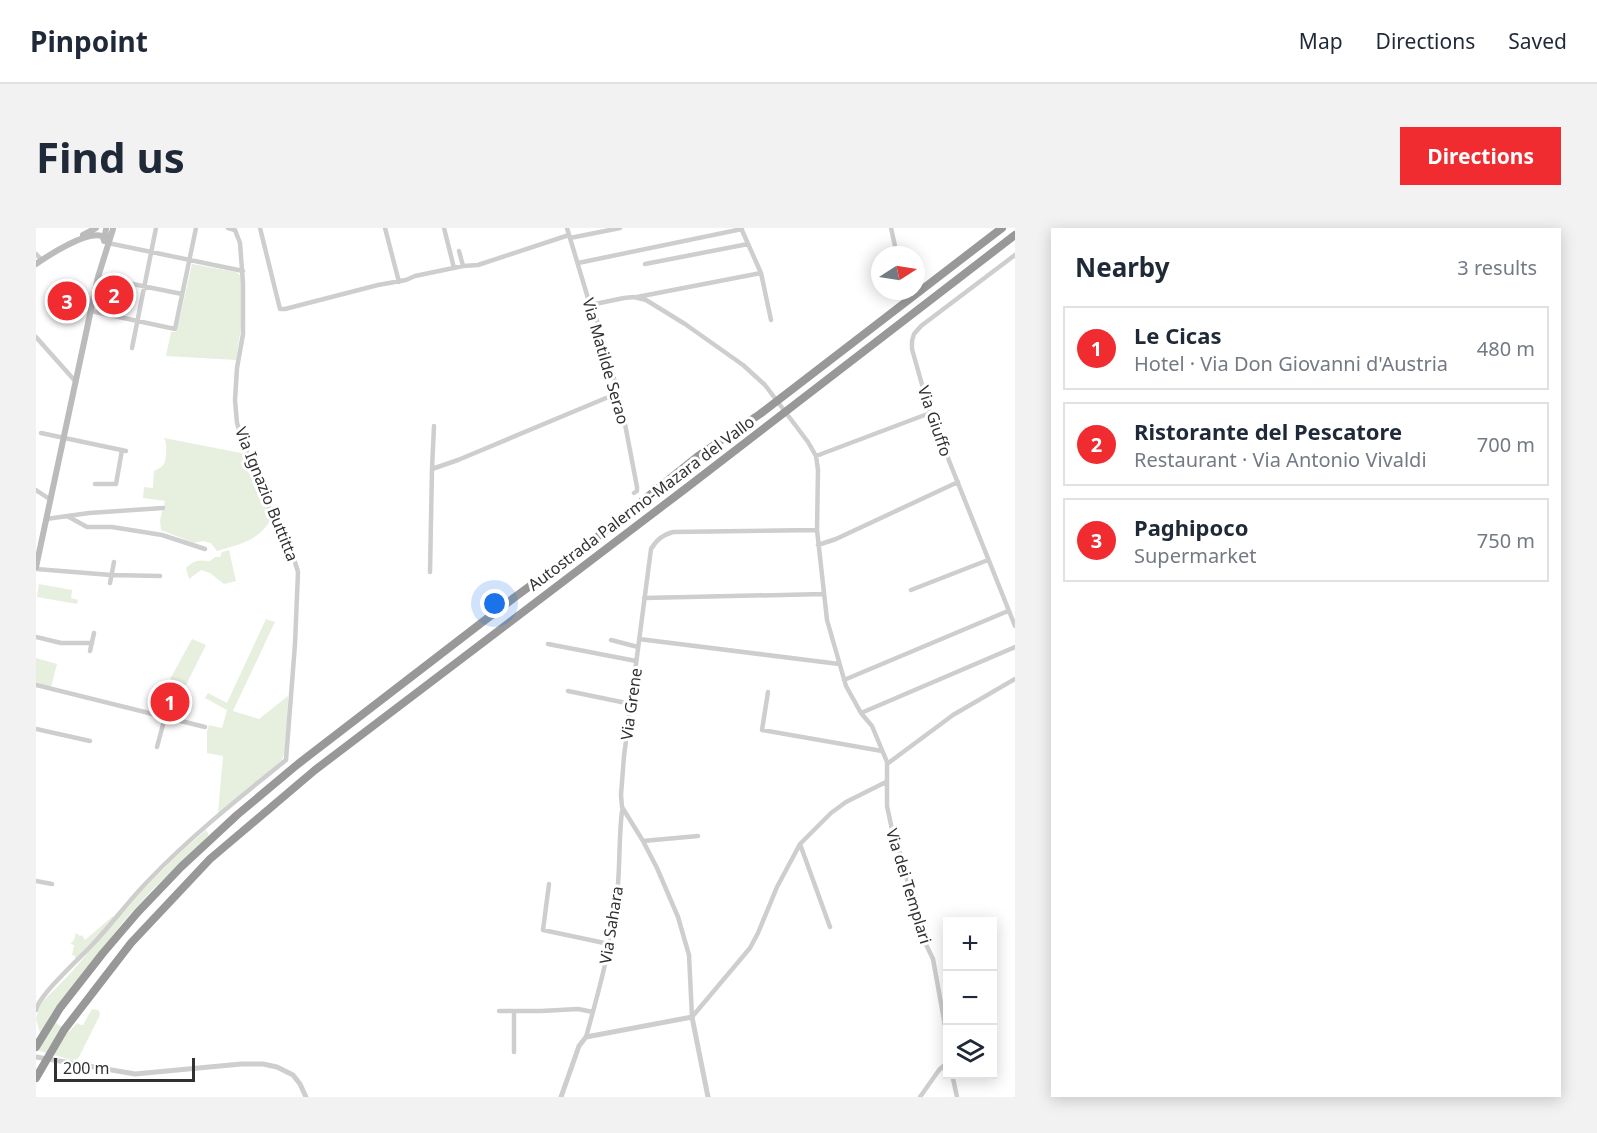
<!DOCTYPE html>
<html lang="en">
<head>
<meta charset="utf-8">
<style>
	body { margin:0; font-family:"Noto Sans",sans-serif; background:#f2f2f3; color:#1f2937 }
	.controls { position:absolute; right:18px; bottom:18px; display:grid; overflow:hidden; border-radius:0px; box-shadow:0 3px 15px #0003 }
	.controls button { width:54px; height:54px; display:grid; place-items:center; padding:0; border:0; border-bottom:2px solid #e0e1e3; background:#fff; color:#1f2937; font:30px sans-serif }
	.compass { position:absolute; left:835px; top:18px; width:54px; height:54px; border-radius:50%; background:#fff; box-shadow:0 3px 15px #0003; rotate:78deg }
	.scale { position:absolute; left:18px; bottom:15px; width:141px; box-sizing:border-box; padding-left:6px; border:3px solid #313131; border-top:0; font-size:16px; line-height:21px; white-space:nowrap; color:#313131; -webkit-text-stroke:4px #fff; paint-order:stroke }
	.you { position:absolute; left:459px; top:376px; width:21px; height:21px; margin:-15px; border:4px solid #fff; border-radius:50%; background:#1a73e8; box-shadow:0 0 0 9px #1a73e833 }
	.badge { display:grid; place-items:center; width:39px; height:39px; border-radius:50%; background:#f02c31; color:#fff; font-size:20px; font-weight:700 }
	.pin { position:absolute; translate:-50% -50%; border:3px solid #fff; box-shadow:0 2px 6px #0006 }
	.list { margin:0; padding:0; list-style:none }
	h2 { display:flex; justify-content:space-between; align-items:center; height:78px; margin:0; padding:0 24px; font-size:26px }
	h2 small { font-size:20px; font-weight:400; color:#747a83 }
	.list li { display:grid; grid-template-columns:39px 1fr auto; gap:18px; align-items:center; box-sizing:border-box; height:84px; margin:0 12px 12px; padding:0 12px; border:2px solid #e0e1e3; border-radius:0px }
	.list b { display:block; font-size:22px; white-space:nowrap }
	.list p { margin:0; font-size:20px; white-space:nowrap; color:#747a83 }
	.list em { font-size:20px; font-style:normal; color:#747a83 }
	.icon { flex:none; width:33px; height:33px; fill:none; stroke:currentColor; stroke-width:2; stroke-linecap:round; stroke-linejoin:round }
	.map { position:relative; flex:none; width:979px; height:869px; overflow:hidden; border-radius:0px }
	header { display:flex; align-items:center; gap:36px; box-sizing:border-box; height:84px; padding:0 30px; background:#fff; border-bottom:2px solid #e0e1e3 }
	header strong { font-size:28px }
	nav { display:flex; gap:33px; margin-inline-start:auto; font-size:21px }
	.intro { display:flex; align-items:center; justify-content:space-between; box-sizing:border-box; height:144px; padding:0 36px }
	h1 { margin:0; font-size:42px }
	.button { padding:15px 27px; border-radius:0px; background:#f02c31; color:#fff; font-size:21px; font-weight:700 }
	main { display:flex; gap:36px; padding:0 36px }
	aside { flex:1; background:#fff; border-radius:0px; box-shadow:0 3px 15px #0003 }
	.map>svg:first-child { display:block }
	.green { fill:#e7efdf }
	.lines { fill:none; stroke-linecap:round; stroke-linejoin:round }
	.minor { stroke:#cecece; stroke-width:4.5 }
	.tertiary { stroke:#cecece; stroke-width:5 }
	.secondary { stroke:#bbb; stroke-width:6 }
	.motorway { stroke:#989898; stroke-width:8 }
	.labels { text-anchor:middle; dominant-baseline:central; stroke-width:6; stroke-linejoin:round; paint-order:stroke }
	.street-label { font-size:16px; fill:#313131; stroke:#fff }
</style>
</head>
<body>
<header>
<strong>Pinpoint</strong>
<nav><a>Map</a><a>Directions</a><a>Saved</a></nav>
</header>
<div class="intro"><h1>Find us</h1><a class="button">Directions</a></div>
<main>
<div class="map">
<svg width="979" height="869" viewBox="0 0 979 869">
	<rect width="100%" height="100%" fill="#fff"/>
	<!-- green -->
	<path class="green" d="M156 36 200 44 204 47 206 50 205 99 200 132 130 128 135 104H140L141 102Z
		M128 210 210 226 235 289V291C223 313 203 316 181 323L175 315 167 313 158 315 125 302 124 292 129 273 107 270 108 259 117 260 118 243C128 238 129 237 130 226 130 219 131 216 128 210Z
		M193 322 200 353 188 356 174 345 165 342 153 351 150 340C158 332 163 332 174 333L179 329H184L186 324Z
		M3 356 36 362 35 370 42 372 41 376 1 369Z
		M230 391 239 394 197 483 223 491 252 468 251 519 246 532 240 538 182 585 187 528 171 525V503L173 497 186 500 191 482 169 470 172 465 191 475Z
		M156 411 170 417 148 461 133 453Z
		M0 430 21 436 15 459 0 455Z
		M170 602 172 605V608L116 662 88 693 43 750 20 795 33 804 41 795 45 797H47L56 781 62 782 64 785 63 789 43 829 41 831 36 832 3 823 1 822 4 805 0 791 4 776 33 747 98 670 148 621Z
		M77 688V691L49 723 39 731V728L36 727 38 717 34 716 38 712 40 705 44 708 46 707 49 712Z"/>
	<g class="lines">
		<!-- minor -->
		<path class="minor" d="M224 0 244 81H249L342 57 370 52 379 48 427 38 442 37 533 7
			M349 0 363 54
			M408 0 418 40
			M531 0 554 77 559 86 585 175 601 259V263L598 265
			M705 0 725 45 735 92
			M855 0 861 27
			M534 10 584 0
			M72 15 207 43
			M423 23 427 38
			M0 26 6 32
			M979 27 885 98 878 106 876 113V121L894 185 979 398
			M542 35 706 1
			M609 36 712 16
			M62 49 146 66
			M601 69 725 45
			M554 77 588 70 598 69 610 72 649 96 707 137 729 157 772 214 780 228 782 242 781 302 791 392 810 458 825 485 836 498 851 534V578L857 606 865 628 885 706 897 731 912 814
			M55 83 139 101 160 0
			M0 109 40 154
			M96 120 120 0
			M5 205 90 223
			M780 228 894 185
			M396 241 422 232 582 165
			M59 256H80L86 222
			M0 262 15 272
			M33 289 51 299H76L126 307 169 321
			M10 291 53 285 127 280
			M782 317 800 311 922 254
			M0 341 75 347 124 348
			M394 344 396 241 398 198
			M74 355 78 334
			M875 362 952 332
			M608 370 788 366
			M0 409 25 415H56
			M603 411 803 436
			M575 412 602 419
			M512 416 600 433
			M54 423 58 405
			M808 452 972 383
			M0 457 169 499
			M532 463 595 476
			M732 464 726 502 846 523
			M825 485C876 463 927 441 979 419
			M0 501 54 513
			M121 519 129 489
			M851 536 917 487 979 451
			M607 613 662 608
			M764 616 794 699
			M0 653 16 656
			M513 656 507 702 573 716
			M0 782C3 767 44 730 56 717 76 696 93 672 113 652 155 608 203 570 250 532L259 416 262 344 259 334 245 308 239 294 208 217 201 195 199 172 201 140 207 106V55L204 15 199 2 192 0
			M463 783H505L542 781 557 784
			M656 789 653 727 642 689 621 640 607 613 586 579 585 567 588 528 615 321C621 311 627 307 637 304L781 302
			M656 789 714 720 722 705 741 659 764 616 795 585 810 574 850 554
			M550 809C564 759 578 708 582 656 584 631 583 607 586 583
			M478 824V783
			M916 846 921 869
			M884 869 903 842 912 834"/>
		<!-- tertiary -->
		<path class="tertiary" d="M0 829 99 846 205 836H227L241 839 257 847 264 856 270 869
			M525 869 543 818 550 809 656 789 672 869"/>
		<!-- secondary -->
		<path class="secondary" d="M47 7 60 0
			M68 13 70 1
			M0 36C13 27 50 3 66 8L68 12
			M0 339 62 49 77 1"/>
		<!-- motorway -->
		<path class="motorway" d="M0 819 24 780 67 725 102 684 145 639 201 587 262 536 479 369 564 307 662 228 724 186 966 0
			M0 850 28 802 95 715 174 631 279 542 649 261 979 7"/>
	</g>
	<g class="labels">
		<!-- street labels -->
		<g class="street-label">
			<text transform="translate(570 133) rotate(74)">Via Matilde Serao</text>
			<text transform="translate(899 193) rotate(71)">Via Giuffo</text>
			<text transform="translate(231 266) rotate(68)">Via Ignazio Buttitta</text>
			<text transform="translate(605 275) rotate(-37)">Autostrada Palermo-Mazara del Vallo</text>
			<text transform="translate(595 476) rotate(-82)">Via Grene</text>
			<text transform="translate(873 658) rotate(73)">Via dei Templari</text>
			<text transform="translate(575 697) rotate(-81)">Via Sahara</text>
		</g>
	</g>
</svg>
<div class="controls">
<button>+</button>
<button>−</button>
<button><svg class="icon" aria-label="layers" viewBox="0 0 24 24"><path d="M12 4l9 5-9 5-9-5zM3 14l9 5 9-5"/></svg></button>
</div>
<svg class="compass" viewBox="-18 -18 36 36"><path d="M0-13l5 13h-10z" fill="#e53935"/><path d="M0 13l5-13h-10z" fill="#747a83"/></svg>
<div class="scale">200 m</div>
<div class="you"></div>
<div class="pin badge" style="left:134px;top:474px">1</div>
<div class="pin badge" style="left:78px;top:67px">2</div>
<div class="pin badge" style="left:31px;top:73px">3</div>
</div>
<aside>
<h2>Nearby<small>3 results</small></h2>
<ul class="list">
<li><span class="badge">1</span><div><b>Le Cicas</b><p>Hotel · Via Don Giovanni d'Austria</p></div><em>480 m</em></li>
<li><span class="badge">2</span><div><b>Ristorante del Pescatore</b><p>Restaurant · Via Antonio Vivaldi</p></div><em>700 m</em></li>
<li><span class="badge">3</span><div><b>Paghipoco</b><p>Supermarket</p></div><em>750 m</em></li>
</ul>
</aside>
</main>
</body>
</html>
